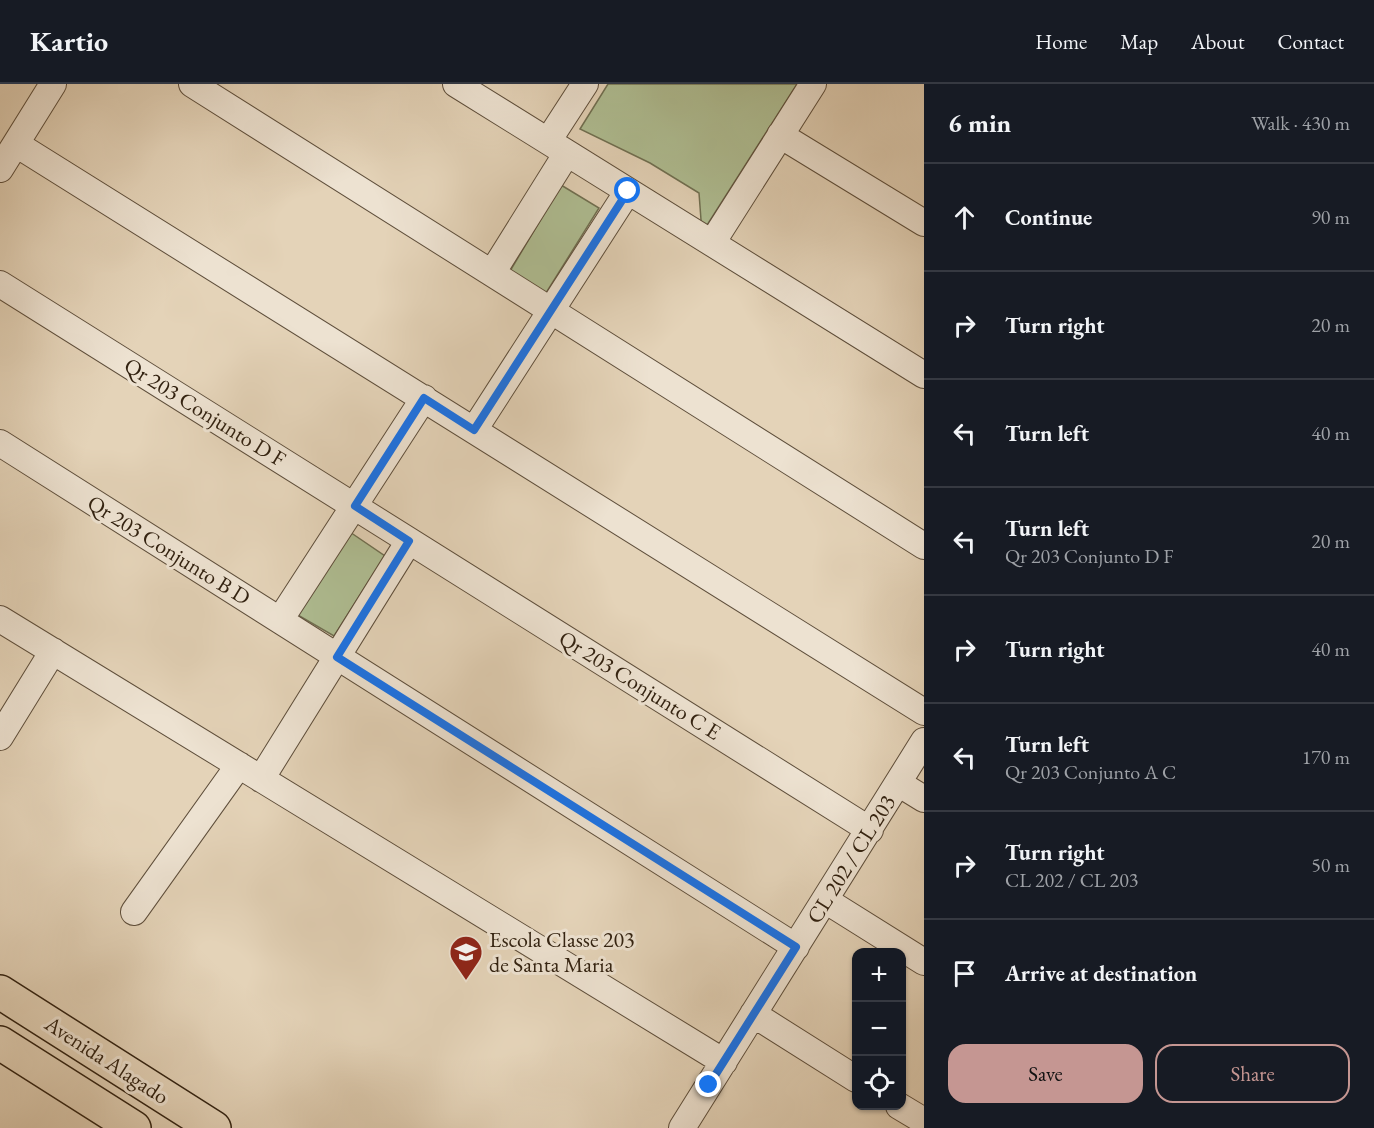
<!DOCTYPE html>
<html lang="en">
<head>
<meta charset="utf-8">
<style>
	body { margin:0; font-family:"EB Garamond",serif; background:#20242c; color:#f1f3f6 }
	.controls { position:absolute; right:18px; bottom:18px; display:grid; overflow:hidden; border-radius:12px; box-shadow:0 2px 4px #0004 }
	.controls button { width:54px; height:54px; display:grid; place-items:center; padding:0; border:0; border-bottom:2px solid #363941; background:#171b24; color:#f1f3f6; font:30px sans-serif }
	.stop { position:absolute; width:18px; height:18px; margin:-14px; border:4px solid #1a73e8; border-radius:50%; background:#fff }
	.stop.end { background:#1a73e8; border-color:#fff; box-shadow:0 2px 6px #0008 }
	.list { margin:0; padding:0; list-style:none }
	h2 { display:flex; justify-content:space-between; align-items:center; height:78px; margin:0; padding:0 24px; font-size:26px }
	h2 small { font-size:20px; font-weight:400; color:#9ea1a6 }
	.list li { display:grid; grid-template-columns:39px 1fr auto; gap:18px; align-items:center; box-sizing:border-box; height:108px; padding:0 24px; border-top:2px solid #363941 }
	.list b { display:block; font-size:22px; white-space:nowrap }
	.list p { margin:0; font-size:20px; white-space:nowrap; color:#9ea1a6 }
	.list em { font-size:20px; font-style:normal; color:#9ea1a6 }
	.actions { display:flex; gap:12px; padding:18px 24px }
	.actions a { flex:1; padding:14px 0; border:2px solid #c59692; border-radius:18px; text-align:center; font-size:21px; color:#c59692 }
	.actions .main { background:#c59692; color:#111 }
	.icon { flex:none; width:33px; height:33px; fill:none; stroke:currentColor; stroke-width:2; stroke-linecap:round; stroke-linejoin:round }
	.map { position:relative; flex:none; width:924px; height:1044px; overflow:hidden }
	header { display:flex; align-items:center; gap:36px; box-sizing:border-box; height:84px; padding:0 30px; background:#171b24; border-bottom:2px solid #363941 }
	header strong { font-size:28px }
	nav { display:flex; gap:33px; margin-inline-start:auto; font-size:21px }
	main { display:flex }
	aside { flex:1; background:#171b24 }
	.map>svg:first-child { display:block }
	.green { fill:#afbe93; stroke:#707052; stroke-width:1.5 }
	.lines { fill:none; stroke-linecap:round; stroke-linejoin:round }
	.minor-casing { stroke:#5e4e3b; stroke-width:28 }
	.major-casing { stroke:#322211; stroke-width:36 }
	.minor { stroke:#ede2d1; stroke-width:26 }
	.major { stroke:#e4d3b8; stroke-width:33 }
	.route { stroke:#1a73e8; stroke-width:8 }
	.labels { text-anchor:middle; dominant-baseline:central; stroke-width:6; stroke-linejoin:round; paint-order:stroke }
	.street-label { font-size:22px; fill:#322211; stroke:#ede2d1 }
	.poi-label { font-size:22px; fill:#322211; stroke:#ede2d1; text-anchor:start }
</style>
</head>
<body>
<header>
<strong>Kartio</strong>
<nav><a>Home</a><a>Map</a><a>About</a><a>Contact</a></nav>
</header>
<main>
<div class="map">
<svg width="924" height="1044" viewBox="0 0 924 1044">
	<rect width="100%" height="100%" fill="#e4d3b8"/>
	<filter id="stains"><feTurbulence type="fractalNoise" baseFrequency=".00333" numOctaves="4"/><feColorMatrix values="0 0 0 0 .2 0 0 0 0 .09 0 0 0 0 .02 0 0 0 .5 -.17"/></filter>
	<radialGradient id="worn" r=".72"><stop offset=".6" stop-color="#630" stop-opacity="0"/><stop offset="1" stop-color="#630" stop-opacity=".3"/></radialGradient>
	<!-- green -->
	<path class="green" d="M608 0H797L702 149 699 109 650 79 580 45Z
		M561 101 599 124 541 217 506 194Z
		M344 444 385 472 334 552 296 530Z"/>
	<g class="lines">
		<defs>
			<path id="minor" d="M192 0 924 462
				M456 0 924 291
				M780 51 924 139
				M548 57 585 0
				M16 60 924 628
				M0 85 53 0
				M712 159 813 0
				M492 189 567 69
				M0 200 870 746
				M474 346 628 107
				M0 359 796 863
				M0 535 724 978
				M280 536 424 314
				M0 653 53 567
				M261 695 409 457
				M898 699 924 715
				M825 816 924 878
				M134 828 239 681
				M753 930 856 995
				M899 1022 924 1037
				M682 1044 924 657"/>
			<path id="major" d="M0 908 214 1044
				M0 959 134 1044"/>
		</defs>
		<!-- minor casing -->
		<use href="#minor" class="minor-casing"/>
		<!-- major casing -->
		<use href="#major" class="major-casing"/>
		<!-- minor -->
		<use href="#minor" class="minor"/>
		<!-- major -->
		<use href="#major" class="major"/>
	</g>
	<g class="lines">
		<!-- route -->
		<path class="route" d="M628 107 474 346 424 314 355 422 409 457 337 573 796 863 709 1001"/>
	</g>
	<!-- icons -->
	<defs>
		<symbol id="school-pin" viewBox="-11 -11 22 30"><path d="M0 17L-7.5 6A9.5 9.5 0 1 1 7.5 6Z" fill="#8f2418" stroke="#ede2d1"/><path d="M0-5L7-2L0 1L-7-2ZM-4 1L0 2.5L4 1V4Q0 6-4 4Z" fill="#fff"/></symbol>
	</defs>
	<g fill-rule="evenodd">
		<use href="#school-pin" x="447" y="849" width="38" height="52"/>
	</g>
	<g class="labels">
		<!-- street labels -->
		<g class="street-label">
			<text transform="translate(205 328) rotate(32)">Qr 203 Conjunto D F</text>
			<text transform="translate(169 466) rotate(32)">Qr 203 Conjunto B D</text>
			<text transform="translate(640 601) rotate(32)">Qr 203 Conjunto C E</text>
			<text transform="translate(851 775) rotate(-58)">CL 202 / CL 203</text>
			<text transform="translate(107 976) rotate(33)">Avenida Alagado</text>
		</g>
		<!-- poi labels -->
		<g class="poi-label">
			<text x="489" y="855">Escola Classe 203<tspan x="489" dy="25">de Santa Maria</tspan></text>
		</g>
	</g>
	<rect width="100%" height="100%" filter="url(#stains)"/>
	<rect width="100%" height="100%" fill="url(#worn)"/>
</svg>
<div class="controls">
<button>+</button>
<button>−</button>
<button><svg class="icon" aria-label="locate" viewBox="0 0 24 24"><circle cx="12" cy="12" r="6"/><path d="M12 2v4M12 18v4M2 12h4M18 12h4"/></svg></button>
</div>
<div class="stop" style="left:628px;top:107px"></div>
<div class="stop end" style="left:709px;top:1001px"></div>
</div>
<aside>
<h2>6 min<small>Walk · 430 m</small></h2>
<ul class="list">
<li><svg class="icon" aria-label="ahead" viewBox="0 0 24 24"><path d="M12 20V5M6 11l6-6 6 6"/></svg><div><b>Continue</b></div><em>90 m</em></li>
<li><svg class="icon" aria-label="right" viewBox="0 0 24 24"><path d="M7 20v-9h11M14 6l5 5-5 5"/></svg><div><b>Turn right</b></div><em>20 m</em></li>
<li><svg class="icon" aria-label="left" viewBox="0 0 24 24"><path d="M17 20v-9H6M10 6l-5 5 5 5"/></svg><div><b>Turn left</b></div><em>40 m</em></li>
<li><svg class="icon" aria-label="left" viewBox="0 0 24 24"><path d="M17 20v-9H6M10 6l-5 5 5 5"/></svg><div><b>Turn left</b><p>Qr 203 Conjunto D F</p></div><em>20 m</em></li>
<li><svg class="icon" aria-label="right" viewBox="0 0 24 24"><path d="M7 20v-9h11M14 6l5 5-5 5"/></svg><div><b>Turn right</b></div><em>40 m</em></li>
<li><svg class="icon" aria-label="left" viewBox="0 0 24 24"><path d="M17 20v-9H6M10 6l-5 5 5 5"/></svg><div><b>Turn left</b><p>Qr 203 Conjunto A C</p></div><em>170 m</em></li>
<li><svg class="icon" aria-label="right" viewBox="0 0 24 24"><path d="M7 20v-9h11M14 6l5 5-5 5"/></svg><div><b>Turn right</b><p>CL 202 / CL 203</p></div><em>50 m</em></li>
<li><svg class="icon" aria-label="arrive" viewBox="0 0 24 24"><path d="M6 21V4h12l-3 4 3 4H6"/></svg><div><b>Arrive at destination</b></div></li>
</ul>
<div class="actions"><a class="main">Save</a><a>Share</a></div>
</aside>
</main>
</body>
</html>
